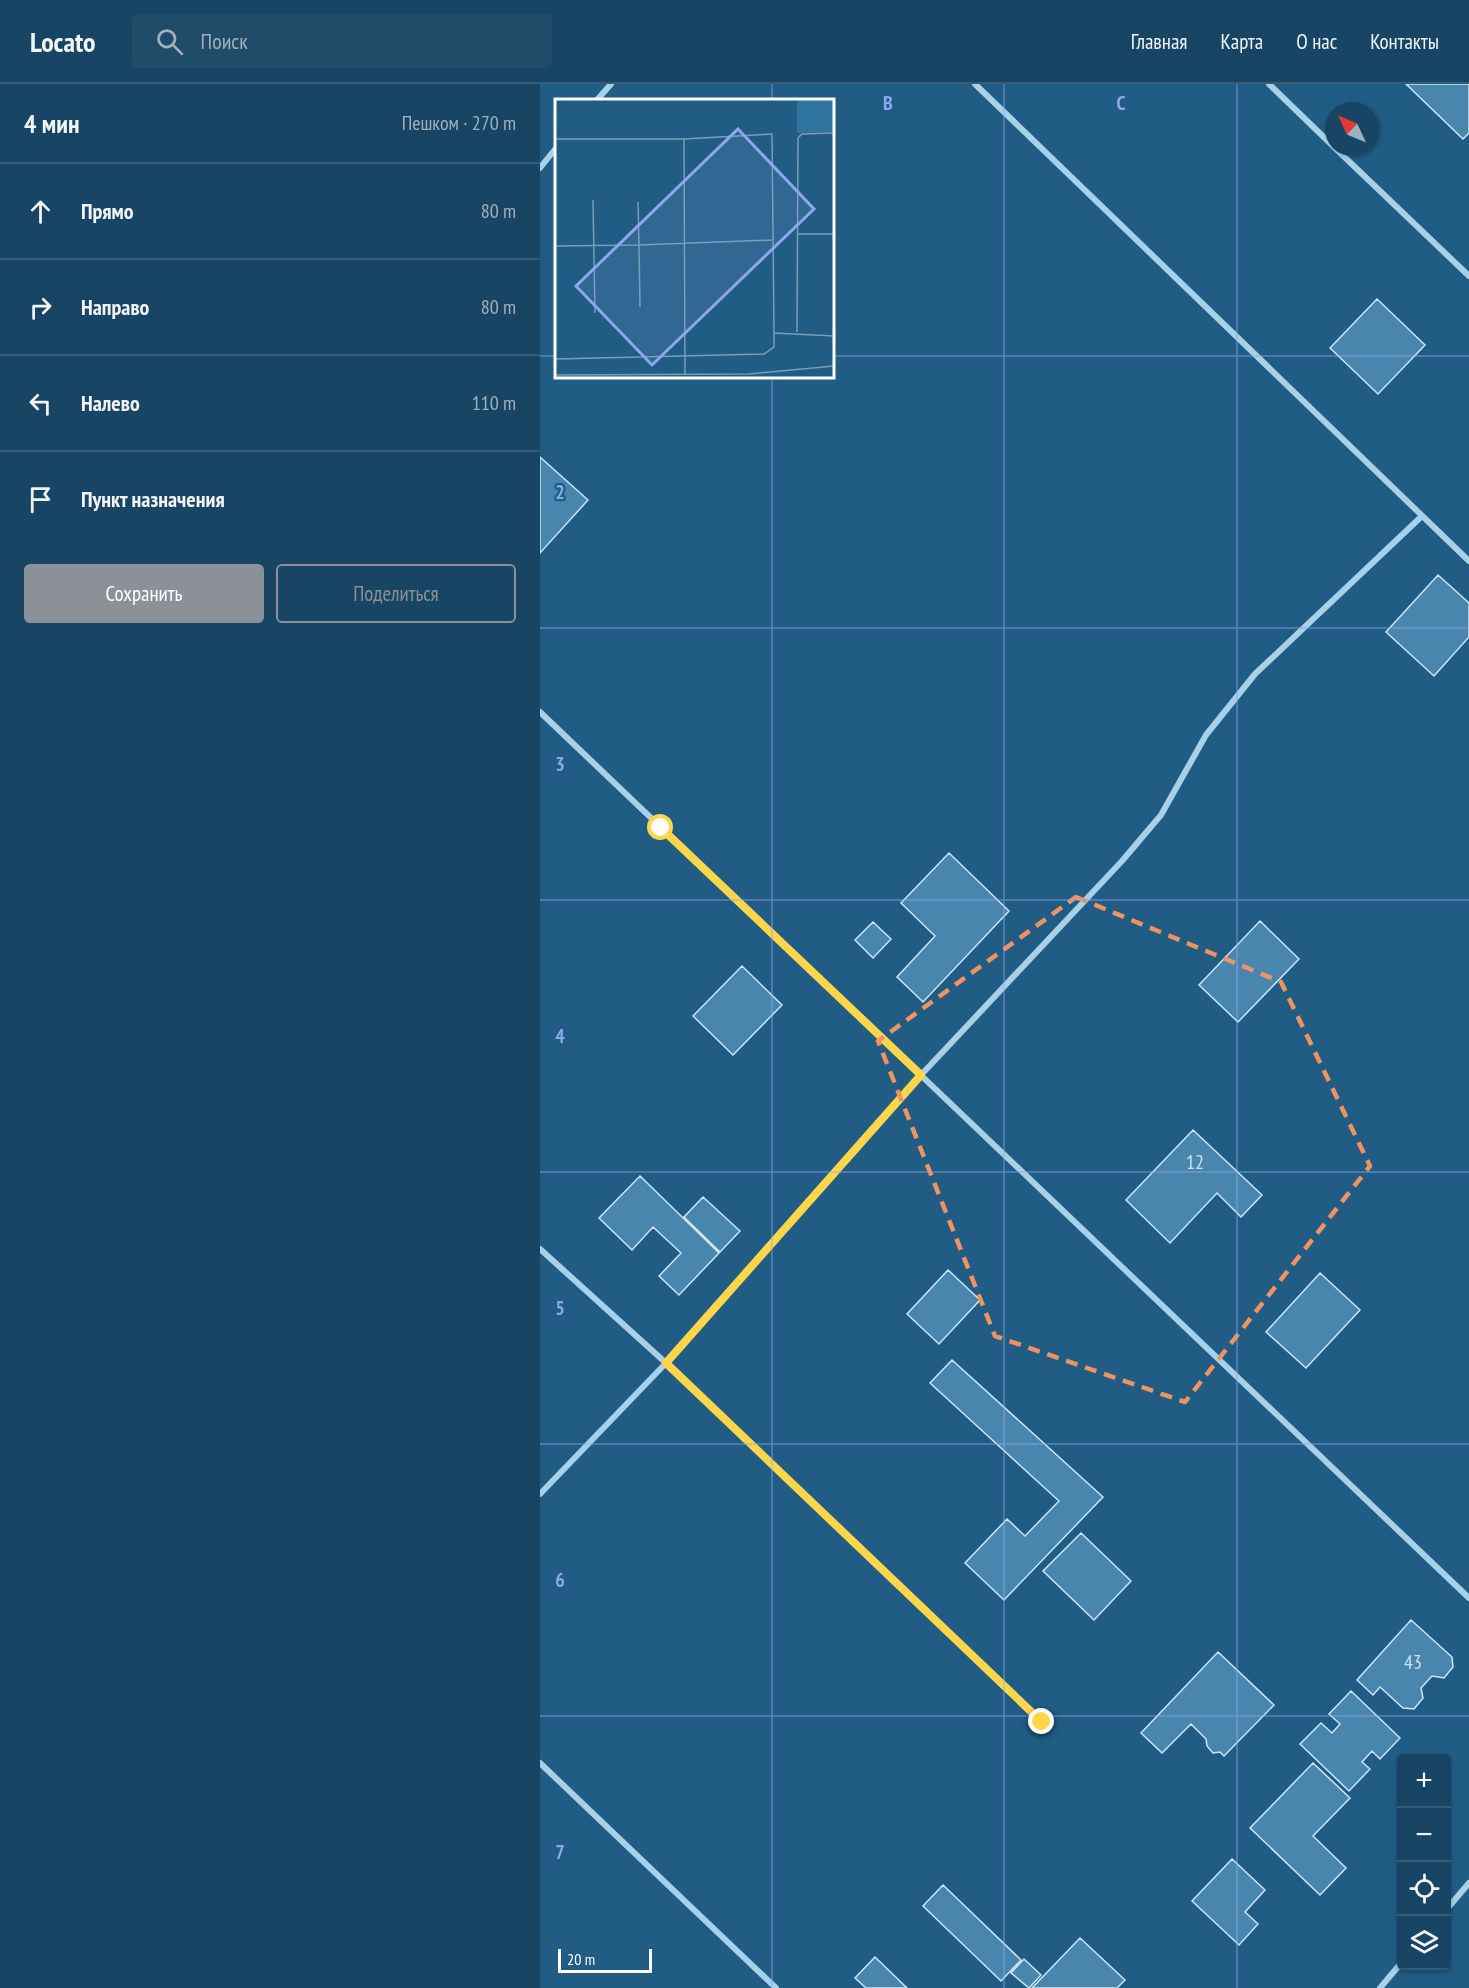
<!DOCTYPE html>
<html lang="ru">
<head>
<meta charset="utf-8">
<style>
	body { margin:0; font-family:"PT Sans Narrow",sans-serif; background:#214c69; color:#f1f3f6 }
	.controls { position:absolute; right:18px; bottom:18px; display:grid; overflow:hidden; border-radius:6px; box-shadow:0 2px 4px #0004 }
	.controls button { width:54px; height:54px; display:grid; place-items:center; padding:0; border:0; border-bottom:2px solid #365d78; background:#184563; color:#f1f3f6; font:30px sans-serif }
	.compass { position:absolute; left:785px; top:18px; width:54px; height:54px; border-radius:50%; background:#184563; box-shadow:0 2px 4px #0004; rotate:314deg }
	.scale { position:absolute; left:18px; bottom:15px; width:94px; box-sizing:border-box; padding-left:6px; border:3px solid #fff; border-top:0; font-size:16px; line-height:21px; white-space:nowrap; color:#fff; -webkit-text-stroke:4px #205c84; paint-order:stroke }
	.stop { position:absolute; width:18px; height:18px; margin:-14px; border:4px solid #ffd54a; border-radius:50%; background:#fff }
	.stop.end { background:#ffd54a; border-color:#fff; box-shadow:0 2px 6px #0008 }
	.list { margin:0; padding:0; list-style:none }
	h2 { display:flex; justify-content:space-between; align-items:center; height:78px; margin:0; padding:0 24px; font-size:26px }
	h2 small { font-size:20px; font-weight:400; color:#9fb1be }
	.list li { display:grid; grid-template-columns:39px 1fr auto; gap:18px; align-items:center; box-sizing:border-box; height:96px; padding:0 24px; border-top:2px solid #365d78 }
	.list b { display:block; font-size:22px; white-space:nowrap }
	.list em { font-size:20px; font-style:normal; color:#9fb1be }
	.actions { display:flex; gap:12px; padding:18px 24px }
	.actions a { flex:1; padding:14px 0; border:2px solid #8c9099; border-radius:6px; text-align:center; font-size:21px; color:#8c9099 }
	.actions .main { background:#8c9099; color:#fff }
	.icon { flex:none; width:33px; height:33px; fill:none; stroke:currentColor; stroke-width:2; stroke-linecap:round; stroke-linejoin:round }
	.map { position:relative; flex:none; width:929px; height:1904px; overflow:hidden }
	header { display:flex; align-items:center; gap:36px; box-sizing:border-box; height:84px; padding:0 30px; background:#184563; border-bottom:2px solid #365d78 }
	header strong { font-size:28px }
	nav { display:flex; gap:33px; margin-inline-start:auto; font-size:21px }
	.search { width:420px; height:54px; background:#214c69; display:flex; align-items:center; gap:15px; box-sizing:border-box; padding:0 21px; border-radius:6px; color:#9fb1be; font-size:22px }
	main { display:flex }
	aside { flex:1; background:#184563 }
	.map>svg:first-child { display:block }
	.building { fill:#4886ad; stroke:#cce6f7; stroke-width:1.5 }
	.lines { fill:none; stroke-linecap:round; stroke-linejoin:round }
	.street { stroke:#a7d0e9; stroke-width:6 }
	.route { stroke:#ffd54a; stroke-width:8 }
	.marked { fill:none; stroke:#f09361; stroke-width:4.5; stroke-dasharray:12 8; stroke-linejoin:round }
	.grid { fill:none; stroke:#8ea6ec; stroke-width:1.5; stroke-opacity:0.55 }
	.labels { text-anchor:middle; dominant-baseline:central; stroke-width:4.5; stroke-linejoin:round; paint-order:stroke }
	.number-label { font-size:20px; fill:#d1e1ea }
	.inset-road { fill:none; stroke:#799db5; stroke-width:1.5 }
	.view { fill:#8ea6ec; fill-opacity:0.15; stroke:#8ea6ec; stroke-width:3 }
	.inset-edge { fill:none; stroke:#fff; stroke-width:3 }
	.grid-label { font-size:20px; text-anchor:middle; font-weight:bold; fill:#8ea6ec; stroke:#205c84; stroke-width:4.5; stroke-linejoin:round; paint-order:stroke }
</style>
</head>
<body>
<header>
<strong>Locato</strong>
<div class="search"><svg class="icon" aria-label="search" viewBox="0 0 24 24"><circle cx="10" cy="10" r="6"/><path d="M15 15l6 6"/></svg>Поиск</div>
<nav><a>Главная</a><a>Карта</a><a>О нас</a><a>Контакты</a></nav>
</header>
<main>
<aside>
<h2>4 мин<small>Пешком · 270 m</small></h2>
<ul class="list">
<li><svg class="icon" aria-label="ahead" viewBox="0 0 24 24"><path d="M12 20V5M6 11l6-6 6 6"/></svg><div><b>Прямо</b></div><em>80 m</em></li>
<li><svg class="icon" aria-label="right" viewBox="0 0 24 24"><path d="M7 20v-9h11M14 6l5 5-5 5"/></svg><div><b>Направо</b></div><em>80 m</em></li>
<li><svg class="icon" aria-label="left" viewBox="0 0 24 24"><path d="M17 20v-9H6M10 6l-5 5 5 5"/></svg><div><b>Налево</b></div><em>110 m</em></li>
<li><svg class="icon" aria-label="arrive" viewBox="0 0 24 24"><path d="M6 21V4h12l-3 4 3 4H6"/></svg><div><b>Пункт назначения</b></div></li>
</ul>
<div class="actions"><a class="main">Сохранить</a><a>Поделиться</a></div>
</aside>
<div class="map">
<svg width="929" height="1904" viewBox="0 0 929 1904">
	<rect width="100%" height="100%" fill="#205c84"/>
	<!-- building -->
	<path class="building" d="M866 0H929V49L923 55Z
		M837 215 885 261 838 310 790 264Z
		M0 373 48 416 0 469Z
		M898 491 929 519V553L894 592 846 548Z
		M409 769 469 827 383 918 357 893 395 852 361 819Z
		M720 837 759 875 698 938 659 901Z
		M333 838 351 855 333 874 315 856Z
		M202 882 242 921 193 971 153 932Z
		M653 1046 722 1111 701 1133 677 1109 630 1159 586 1116Z
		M100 1092 179 1169 139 1211 119 1192 141 1169 113 1143 92 1166 59 1134Z
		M163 1113 200 1147 180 1168 144 1133Z
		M408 1186 440 1216 399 1260 367 1230Z
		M780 1189 820 1226 766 1284 726 1248Z
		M412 1276 563 1413 464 1516 425 1479 467 1435 485 1452 519 1417 390 1299Z
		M541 1449 591 1497 554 1536 503 1487Z
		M871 1536 912 1573 913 1583 904 1594 892 1592 881 1604 883 1614 874 1625 863 1624 840 1603 833 1611 817 1596Z
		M678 1568 734 1621 684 1672 680 1668 673 1669 667 1662 666 1655 651 1640 622 1669 601 1649Z
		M811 1607 860 1654 840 1675 832 1667 822 1678 830 1685 809 1707 760 1660 781 1639 792 1649 800 1640 789 1630Z
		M773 1679 810 1714 773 1752 806 1784 780 1811 710 1744Z
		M692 1775 725 1806 705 1828 718 1840 699 1861 652 1817Z
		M403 1801 481 1876 461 1897 383 1822Z
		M540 1854 585 1896 577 1904H492Z
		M335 1873 367 1904H326L315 1894Z
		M484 1875 501 1891 489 1904 471 1889Z"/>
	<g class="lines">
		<!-- street -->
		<path class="street" d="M435 0 929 477
			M729 0 794 63
			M57 16 71 0
			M794 63 929 192
			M0 84 16 64
			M0 628 929 1514
			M0 1165 126 1279 0 1410
			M502 1638 126 1279 381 991 582 777 621 731 666 651 715 590 882 432
			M0 1679 236 1904
			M906 1826 929 1799
			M840 1904 862 1878"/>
	</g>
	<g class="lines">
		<!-- route -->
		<path class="route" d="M121 744 381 991 126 1279 502 1638"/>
	</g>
	<!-- marked area -->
	<path class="marked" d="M536 813 741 898 830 1082 645 1318 455 1252 338 957Z"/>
	<!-- grid -->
	<path class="grid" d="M232 0V16M464 0V1904M697 0V1904M0 272H16M292 272H929M232 292V1904M0 544H929M0 816H929M0 1088H929M0 1360H929M0 1632H929"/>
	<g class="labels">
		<!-- number labels -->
		<g class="number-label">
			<text x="655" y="1078">12</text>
			<text x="873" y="1578">43</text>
		</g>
	</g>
	<!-- overview -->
	<g transform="translate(15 15)">
		<rect width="279" height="279" fill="#205c84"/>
		<path d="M242 0H279V33L242 34Z" fill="#3075a0"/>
		<path class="inset-road" d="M0 40H129L217 35 219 234V248L209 255 0 260M129 40 130 275M38 101 40 214M243 135H279M0 147 84 146 83 103M85 208 84 146 219 141M242 233 243 39 247 35 279 34M219 234 279 237M0 276 194 275 279 267"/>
		<path class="view" d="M183 30 259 110 97 266 21 187Z"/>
		<rect width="279" height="279" class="inset-edge"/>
	</g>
	<g class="grid-label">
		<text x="348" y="26">B</text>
		<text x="581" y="26">C</text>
		<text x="20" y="415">2</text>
		<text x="20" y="687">3</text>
		<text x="20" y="959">4</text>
		<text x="20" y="1231">5</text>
		<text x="20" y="1503">6</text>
		<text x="20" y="1775">7</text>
	</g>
</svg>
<div class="controls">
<button>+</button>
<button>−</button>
<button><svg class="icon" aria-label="locate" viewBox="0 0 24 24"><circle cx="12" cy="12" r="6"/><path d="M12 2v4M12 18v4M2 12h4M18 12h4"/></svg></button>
<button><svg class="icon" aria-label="layers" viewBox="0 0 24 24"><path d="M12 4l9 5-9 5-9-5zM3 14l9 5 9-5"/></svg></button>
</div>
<svg class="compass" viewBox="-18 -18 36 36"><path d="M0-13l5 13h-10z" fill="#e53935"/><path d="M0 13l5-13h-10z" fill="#9fb1be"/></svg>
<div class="scale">20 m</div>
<div class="stop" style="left:121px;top:744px"></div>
<div class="stop end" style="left:502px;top:1638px"></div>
</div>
</main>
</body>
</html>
